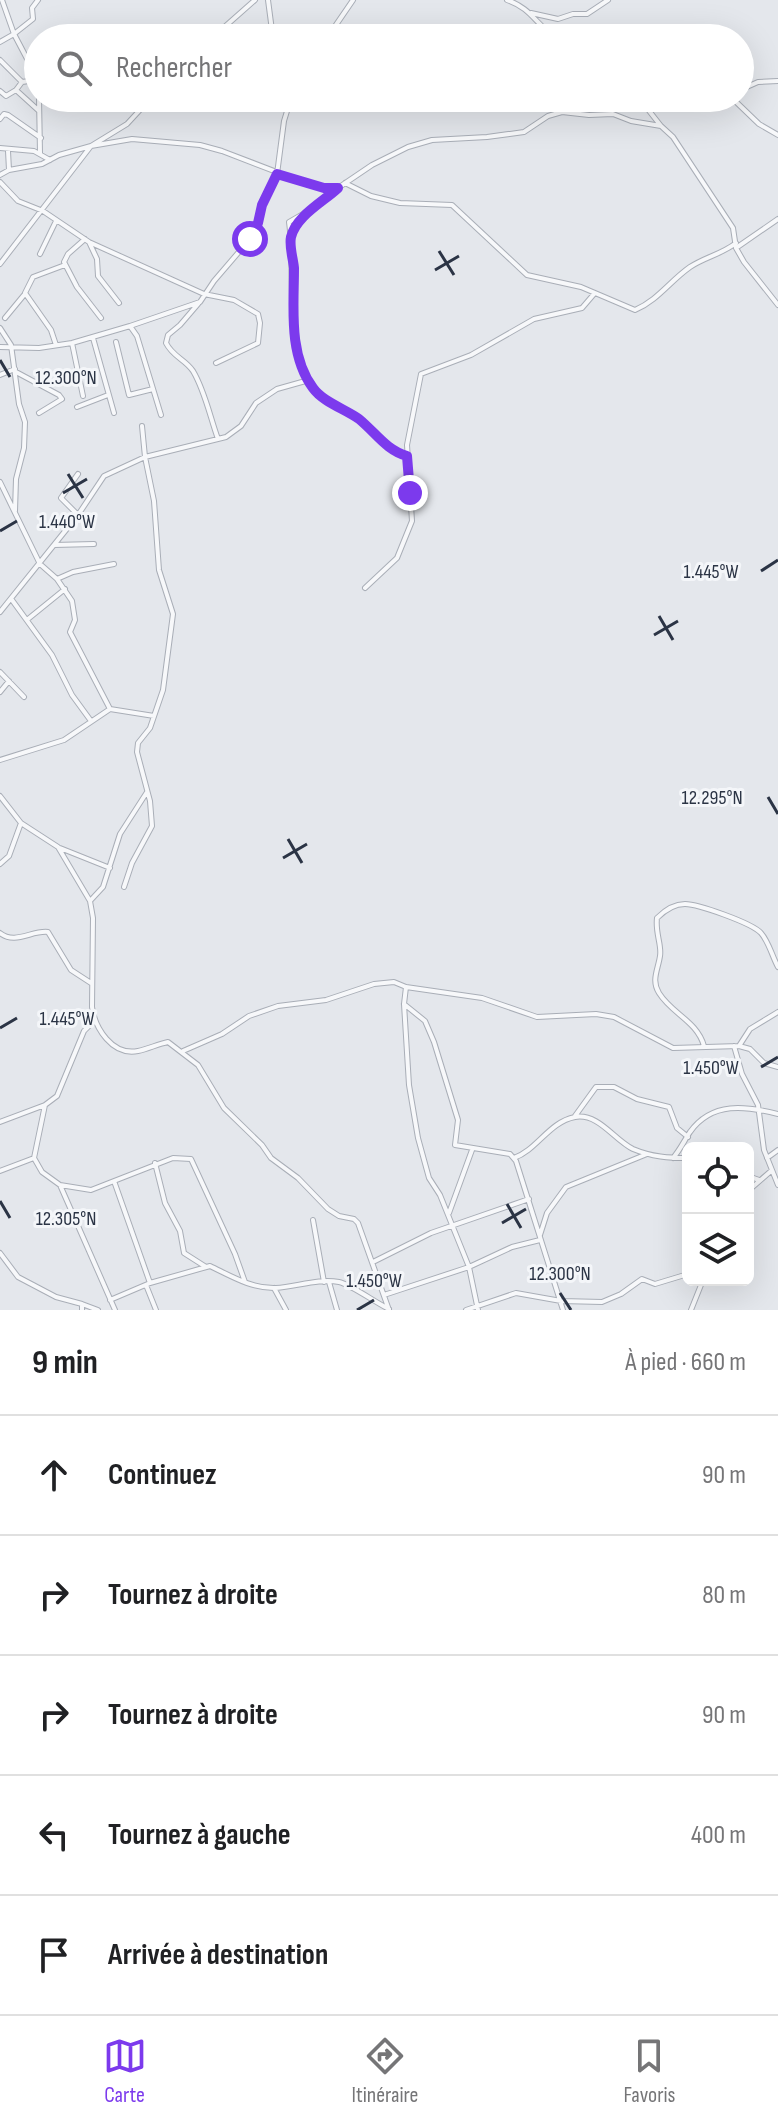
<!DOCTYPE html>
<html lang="fr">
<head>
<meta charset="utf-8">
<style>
	body { margin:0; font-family:"Sofia Sans Condensed",sans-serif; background:#f6f6f6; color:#202124 }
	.controls { position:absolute; right:24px; bottom:24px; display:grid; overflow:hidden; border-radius:12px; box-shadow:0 8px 32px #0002 }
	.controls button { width:72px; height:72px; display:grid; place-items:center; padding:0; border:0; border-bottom:2px solid #e0e0e0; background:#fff; color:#202124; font:40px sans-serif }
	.stop { position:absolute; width:24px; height:24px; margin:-18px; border:6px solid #7c3aed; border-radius:50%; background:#fff }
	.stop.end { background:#7c3aed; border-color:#fff; box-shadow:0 2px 8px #0008 }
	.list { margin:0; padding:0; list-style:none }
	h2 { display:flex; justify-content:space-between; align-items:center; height:104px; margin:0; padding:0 32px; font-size:34px }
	h2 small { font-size:26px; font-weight:400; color:#757577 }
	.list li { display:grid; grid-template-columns:52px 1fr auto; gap:24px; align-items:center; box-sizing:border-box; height:120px; padding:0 32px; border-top:2px solid #e0e0e0 }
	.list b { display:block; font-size:30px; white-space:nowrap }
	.list em { font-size:26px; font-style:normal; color:#757577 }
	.icon { flex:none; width:44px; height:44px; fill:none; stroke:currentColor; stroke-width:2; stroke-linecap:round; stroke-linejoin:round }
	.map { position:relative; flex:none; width:778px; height:1310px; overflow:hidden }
	.search { position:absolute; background:#fff; box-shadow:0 8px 32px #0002; left:24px; right:24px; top:24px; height:88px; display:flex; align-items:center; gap:20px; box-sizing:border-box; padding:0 28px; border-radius:44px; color:#757577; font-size:30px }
	.sheet { height:704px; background:#fff }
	nav { display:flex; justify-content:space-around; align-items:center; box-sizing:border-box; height:112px; border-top:2px solid #e0e0e0; background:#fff; font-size:22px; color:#757577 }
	nav a { display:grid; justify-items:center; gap:4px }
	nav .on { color:#7c3aed }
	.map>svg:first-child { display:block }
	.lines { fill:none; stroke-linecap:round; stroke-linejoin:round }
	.minor-casing { stroke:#a9aeb7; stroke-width:6 }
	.minor { stroke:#f7f8fa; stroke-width:4 }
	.route { stroke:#7c3aed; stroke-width:10 }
	.ticks { fill:none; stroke:#2b3445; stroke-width:3 }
	.ticks-label { font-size:20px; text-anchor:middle; fill:#2b3445; stroke:#f4f6f9; stroke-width:6; stroke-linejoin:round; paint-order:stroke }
</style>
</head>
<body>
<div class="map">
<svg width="778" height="1310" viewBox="0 0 778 1310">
	<rect width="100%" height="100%" fill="#e4e7ec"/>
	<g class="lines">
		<defs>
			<path id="minor" d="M268 0 273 38
				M507 0C533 9 535 25 557 38
				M531 13 558 19 573 14H587L608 0
				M212 38 255 0
				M327 38 353 0
				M363 38 395 29 414 38
				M0 42 14 34 2 0
				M0 60 22 82
				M38 86 35 74 14 34 33 19 32 8 38 0
				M16 90 22 82 36 80
				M740 90 758 82 778 81
				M0 91 6 96 16 90 38 110
				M39 98 40 153
				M533 98 559 111
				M639 98 661 126
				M732 98 759 124 778 135
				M0 119 4 114 8 115 41 138
				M0 148 34 151 50 160
				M8 151 9 170
				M0 175 9 170 42 164 59 155 91 146 132 139 200 145 222 151 295 179 324 188H338L372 165 408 147 432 140 487 137 524 132 548 116 562 112 589 115 613 114 631 121 661 126 673 137 733 228 736 248 744 262 778 305
				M0 182 18 201 43 211 89 242 97 259 98 276 119 303
				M345 183 371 196 400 203 452 205 527 275 581 287 635 310C658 300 670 281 690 267 705 257 722 254 736 243
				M336 190 322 203 289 222C296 268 282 358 317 392 328 403 346 409 358 419 376 432 386 450 407 456
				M291 235 303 217
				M85 239 68 254 64 262 77 287 101 318
				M89 242 204 294 234 300 258 314 260 323 258 343 216 363
				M736 248 778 219
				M40 254 56 221
				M0 264 91 146 127 124 151 98
				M198 304 180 325 168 335 166 343C173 357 185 359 193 371 205 391 210 417 218 439
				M5 318 24 295
				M130 326 200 302 214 281 250 239 258 223 262 205 277 174 284 121 291 98
				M0 328 11 345 19 404 25 422 24 448 16 479 15 511
				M93 338 114 413
				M116 342 129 395 153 389
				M72 343 83 396
				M56 345 51 330 25 293 33 277 65 265
				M0 347 39 348 72 343 130 326 137 336 161 415
				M16 372 59 395 62 399 39 413
				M0 375 15 369
				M77 407 108 395
				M0 482 40 564 57 579 72 601 75 620 70 632 110 709
				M78 515 61 498 78 474
				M54 545 94 544
				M57 579 73 572 114 564
				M365 588 397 558 412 521 407 445 421 374 471 355 534 319 582 308 594 294
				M12 600 52 655 72 695 91 721
				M0 612 78 515 104 476 145 457 226 437 241 426 256 403 277 389 309 380
				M28 619 65 589
				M0 672 24 697
				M0 692 9 681
				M0 760 64 740 110 709 154 716
				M0 796 21 823 58 847 90 901 93 918 92 1007C95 1028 112 1056 138 1051 148 1049 158 1044 168 1042L198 1065 224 1108 262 1145 271 1158 298 1178 328 1209 339 1216 354 1219 358 1223 389 1310
				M60 848 110 868
				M0 864 9 856 21 823
				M124 887 132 863 152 826 150 801 137 752 138 743 150 728 163 690 173 614 159 570 154 501 145 457 142 426
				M90 901 103 887 120 834 147 792
				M0 933C15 945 32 930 48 932L71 970 91 983
				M406 987 404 1004 409 1085 418 1138 429 1178 440 1195 469 1267 478 1310
				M404 1004 425 1021 434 1042 458 1120 455 1145 510 1154 516 1161 563 1310
				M704 1046C697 1021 672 1014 659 993 651 980 658 970 660 956 662 945 655 933 657 918 664 911 674 904 685 904 698 904 752 923 761 933 769 942 772 956 778 967
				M734 1046 742 1074 758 1105 764 1150 778 1185
				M739 1046 750 1029 778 1012
				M183 1051 222 1034 249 1016 278 1006 326 1000 374 984 394 982 406 987 482 998 537 1017 596 1014 614 1017 673 1048 739 1046 750 1049 764 1063 778 1067
				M575 1116 596 1087H614L637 1099 669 1107 677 1128 688 1137
				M0 1122 45 1105
				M34 1158 42 1172 60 1185 115 1310
				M514 1158C537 1150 549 1122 575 1117 599 1113 614 1140 633 1149 652 1157 669 1158 688 1158
				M673 1158C680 1150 684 1141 690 1132 712 1101 746 1106 778 1114
				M767 1158 778 1150
				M155 1163 165 1203 180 1231 184 1253 206 1267
				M0 1171 34 1158 45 1105 57 1096 84 1031 94 1021
				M748 1176 759 1180
				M114 1181 173 1158 191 1159 235 1254 245 1282
				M60 1185 91 1190 114 1181 150 1283
				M748 1191 771 1171
				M449 1213 472 1150
				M313 1220 324 1282
				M540 1235 547 1213 566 1187 647 1154
				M0 1253 18 1277 56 1297 82 1304
				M373 1262 431 1233 529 1199
				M329 1282 337 1310
				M146 1285 156 1310
				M274 1288 286 1310
				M384 1295 469 1267 512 1247 540 1240
				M110 1300 150 1283 210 1266C231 1276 252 1289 276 1288 296 1287 318 1278 339 1282 350 1284 376 1303 389 1309
				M82 1310V1304L98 1310
				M466 1310 516 1293 561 1301 602 1302 621 1294 642 1279 655 1284 688 1274
				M691 1310 703 1280"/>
		</defs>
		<!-- minor casing -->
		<use href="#minor" class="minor-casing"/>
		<!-- minor -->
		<use href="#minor" class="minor"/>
	</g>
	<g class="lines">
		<!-- route -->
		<path class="route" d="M250 239 258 223 262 205 277 174 324 188H338C323 202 296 216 291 237 289 246 293 258 294 268 294 307 288 354 313 388 323 402 345 409 359 419 376 433 386 450 407 456L410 493"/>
	</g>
	<!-- ticks -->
	<path class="ticks" d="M439 251 454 275M435 270 459 256M0 360 10 377M68 474 83 498M63 493 87 479M0 531 17 521M761 571 778 560M659 616 673 640M654 635 678 621M768 797 778 814M288 839 302 863M283 858 307 844M0 1028 17 1018M761 1067 778 1057M0 1201 10 1218M507 1204 521 1228M502 1223 526 1209M560 1293 571 1310M357 1310 374 1300"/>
	<g class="ticks-label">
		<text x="66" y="384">12.300°N</text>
		<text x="67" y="528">1.440°W</text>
		<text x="711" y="578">1.445°W</text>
		<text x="712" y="804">12.295°N</text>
		<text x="67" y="1025">1.445°W</text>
		<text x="711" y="1074">1.450°W</text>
		<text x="66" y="1225">12.305°N</text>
		<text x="560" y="1280">12.300°N</text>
		<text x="374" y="1287">1.450°W</text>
	</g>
</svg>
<div class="controls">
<button><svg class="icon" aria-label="locate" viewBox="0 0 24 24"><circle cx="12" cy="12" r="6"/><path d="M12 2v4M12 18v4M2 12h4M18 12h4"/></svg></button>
<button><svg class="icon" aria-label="layers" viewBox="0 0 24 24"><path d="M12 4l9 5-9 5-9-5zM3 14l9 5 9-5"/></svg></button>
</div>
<div class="stop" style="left:250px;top:239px"></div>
<div class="stop end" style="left:410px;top:493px"></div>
<div class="search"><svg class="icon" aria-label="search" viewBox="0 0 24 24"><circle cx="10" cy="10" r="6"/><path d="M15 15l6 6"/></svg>Rechercher</div>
</div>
<section class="sheet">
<h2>9 min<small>À pied · 660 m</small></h2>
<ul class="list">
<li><svg class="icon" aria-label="ahead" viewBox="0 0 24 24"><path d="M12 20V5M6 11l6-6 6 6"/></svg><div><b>Continuez</b></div><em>90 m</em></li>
<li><svg class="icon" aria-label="right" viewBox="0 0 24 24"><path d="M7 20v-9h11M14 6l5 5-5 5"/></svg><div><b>Tournez à droite</b></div><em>80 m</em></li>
<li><svg class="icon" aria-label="right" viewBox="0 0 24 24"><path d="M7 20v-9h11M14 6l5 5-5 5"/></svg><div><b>Tournez à droite</b></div><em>90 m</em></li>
<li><svg class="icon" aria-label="left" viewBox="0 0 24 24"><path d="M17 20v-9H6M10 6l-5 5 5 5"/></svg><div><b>Tournez à gauche</b></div><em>400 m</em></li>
<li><svg class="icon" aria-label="arrive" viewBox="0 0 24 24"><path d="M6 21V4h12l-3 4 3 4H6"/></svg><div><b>Arrivée à destination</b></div></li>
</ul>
</section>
<nav>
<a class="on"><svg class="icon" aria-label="map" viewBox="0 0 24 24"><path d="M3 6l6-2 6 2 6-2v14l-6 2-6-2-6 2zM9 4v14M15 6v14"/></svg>Carte</a>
<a><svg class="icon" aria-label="directions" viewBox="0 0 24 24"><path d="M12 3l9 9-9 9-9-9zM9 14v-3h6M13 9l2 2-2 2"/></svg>Itinéraire</a>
<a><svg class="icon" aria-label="saved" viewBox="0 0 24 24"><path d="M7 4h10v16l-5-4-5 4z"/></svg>Favoris</a>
</nav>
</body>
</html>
